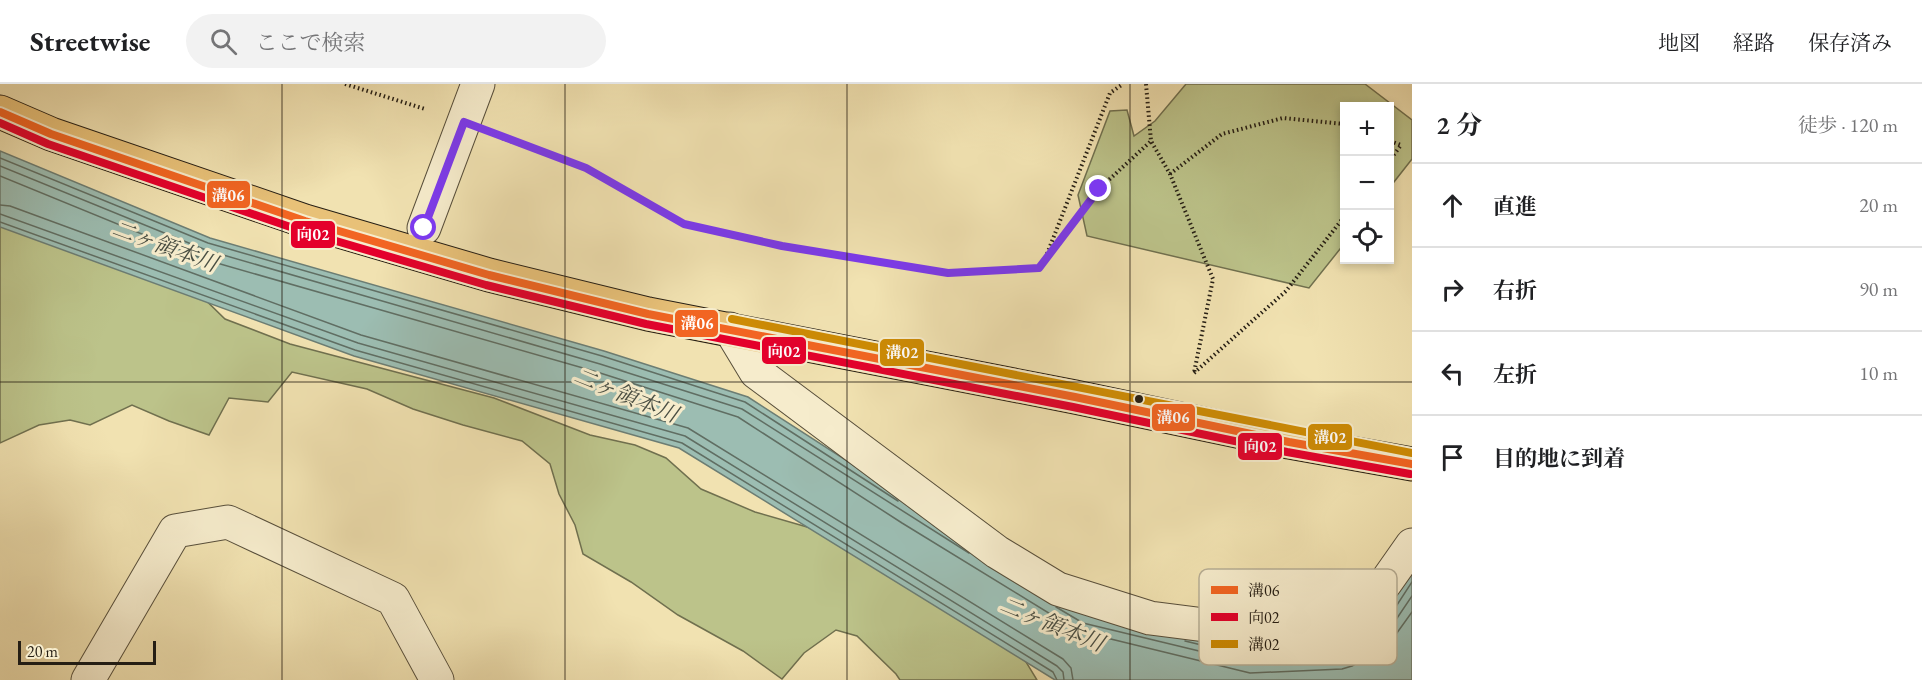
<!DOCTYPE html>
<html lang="ja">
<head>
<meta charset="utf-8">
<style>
	body { margin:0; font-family:"EB Garamond","Noto Serif JP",serif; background:#f2f2f2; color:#202124 }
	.controls { position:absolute; right:18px; top:18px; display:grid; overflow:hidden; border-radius:0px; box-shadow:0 3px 9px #0003 }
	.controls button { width:54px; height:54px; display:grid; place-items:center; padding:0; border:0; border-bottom:2px solid #e0e0e0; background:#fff; color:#202124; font:30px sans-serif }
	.scale { position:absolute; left:18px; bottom:15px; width:138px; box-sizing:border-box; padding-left:6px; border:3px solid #251e14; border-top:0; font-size:16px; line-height:21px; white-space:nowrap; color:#251e14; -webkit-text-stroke:4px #f6eccc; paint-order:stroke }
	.stop { position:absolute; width:18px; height:18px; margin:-14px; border:4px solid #7c3aed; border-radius:50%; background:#fff }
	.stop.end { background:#7c3aed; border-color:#fff; box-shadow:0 2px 6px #0008 }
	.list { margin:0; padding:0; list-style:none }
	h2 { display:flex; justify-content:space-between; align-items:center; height:78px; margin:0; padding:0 24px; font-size:26px }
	h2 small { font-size:20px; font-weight:400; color:#757577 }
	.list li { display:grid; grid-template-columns:39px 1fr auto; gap:18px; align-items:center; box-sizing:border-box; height:84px; padding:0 24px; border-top:2px solid #e0e0e0 }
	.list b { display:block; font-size:22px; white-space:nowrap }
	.list em { font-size:20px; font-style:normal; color:#757577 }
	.icon { flex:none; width:33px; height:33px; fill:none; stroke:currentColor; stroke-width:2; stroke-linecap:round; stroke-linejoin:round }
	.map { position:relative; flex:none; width:1412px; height:596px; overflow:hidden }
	header { display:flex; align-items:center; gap:36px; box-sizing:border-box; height:84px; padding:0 30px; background:#fff; border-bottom:2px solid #e0e0e0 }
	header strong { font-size:28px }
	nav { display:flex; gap:33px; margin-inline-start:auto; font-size:21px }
	.search { width:420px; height:54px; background:#f2f2f2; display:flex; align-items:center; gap:15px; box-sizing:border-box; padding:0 21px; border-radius:33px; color:#757577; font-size:22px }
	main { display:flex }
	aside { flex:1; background:#fff }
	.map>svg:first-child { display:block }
	.green { fill:#bcc38a; stroke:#70704f; stroke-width:1.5 }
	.water { fill:#9cbdb2; stroke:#6c7d73; stroke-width:1.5 }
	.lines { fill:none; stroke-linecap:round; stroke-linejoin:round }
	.shore { stroke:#606e63; stroke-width:1.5 }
	.pedestrian-casing { stroke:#584f3b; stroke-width:35 }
	.minor-casing { stroke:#584f3b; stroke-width:35 }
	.primary-casing { stroke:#251e14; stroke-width:35 }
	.path { stroke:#251e14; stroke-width:4; stroke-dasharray:1.5 3; stroke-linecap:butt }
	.pedestrian { stroke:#f6eccc; stroke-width:33 }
	.minor { stroke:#f6eccc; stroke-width:33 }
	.primary { stroke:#e8c178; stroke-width:33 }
	.bus-1-casing { stroke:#f6eccc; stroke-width:12 }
	.bus-2-casing { stroke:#f6eccc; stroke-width:12 }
	.bus-3-casing { stroke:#f6eccc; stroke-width:12 }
	.bus-1 { stroke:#f26522; stroke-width:8 }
	.bus-2 { stroke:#e4002b; stroke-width:8 }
	.bus-3 { stroke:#cd8b04; stroke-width:8 }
	.route { stroke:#7c3aed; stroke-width:8 }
	.grid { fill:none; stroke:#251e14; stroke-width:1.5; stroke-opacity:0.55 }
	.bus-dot { fill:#251e14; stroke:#f6eccc; stroke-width:2 }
	.labels { text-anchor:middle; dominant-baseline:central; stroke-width:6; stroke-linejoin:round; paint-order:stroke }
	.water-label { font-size:22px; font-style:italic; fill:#494e43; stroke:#f6eccc }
	.key { fill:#f6eccc; stroke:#b7ae95; stroke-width:1.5 }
	.key-label { font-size:16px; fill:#251e14 }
	.line-badge { stroke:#f6eccc; stroke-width:2 }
	.badge-label { font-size:16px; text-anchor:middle; font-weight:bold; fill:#fff }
</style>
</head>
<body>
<header>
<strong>Streetwise</strong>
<div class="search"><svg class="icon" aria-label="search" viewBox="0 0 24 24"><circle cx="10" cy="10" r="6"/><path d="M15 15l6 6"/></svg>ここで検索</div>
<nav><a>地図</a><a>経路</a><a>保存済み</a></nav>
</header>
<main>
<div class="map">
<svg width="1412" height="596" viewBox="0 0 1412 596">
	<rect width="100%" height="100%" fill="#f1e2b1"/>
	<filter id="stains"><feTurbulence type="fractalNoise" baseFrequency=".00333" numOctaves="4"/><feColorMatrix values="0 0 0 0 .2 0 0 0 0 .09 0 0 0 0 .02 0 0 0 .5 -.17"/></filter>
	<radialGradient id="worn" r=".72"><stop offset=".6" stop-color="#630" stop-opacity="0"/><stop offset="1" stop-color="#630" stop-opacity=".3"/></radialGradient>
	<!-- green -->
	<path class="green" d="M1186 0H1365L1412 36V75L1390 103V22H1344V160L1309 204 1087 152 1078 111 1110 27 1127 26 1134 52 1155 37Z
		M0 135 183 194 225 235 290 260 494 314 590 351 635 361 666 374 701 405 755 428 814 445 1020 568 1037 596H900L896 590 857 552 836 546 804 569 782 595 743 567 678 531 631 498 583 470 575 441 559 410 550 380 522 357 463 341 413 325 367 305 292 288 268 318 229 314 209 351 169 337 132 321 90 341 70 336 39 341 0 359Z"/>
	<!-- water -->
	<path class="water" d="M0 67 210 154 604 267 748 313 914 420 1087 526 1252 567 1342 562 1376 542 1412 487V596H1055L679 364 354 272 0 143Z"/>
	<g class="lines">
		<!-- shore -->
		<path class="shore" d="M0 74 208 159 602 272 745 318 898 417
			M0 82 206 166 600 280 742 325 969 469
			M0 92 203 175 597 288 738 333 902 439 1078 547 1250 589 1342 585 1352 582 1389 560 1412 528
			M0 121 10 122 361 251 688 344 1063 575 1071 584 1073 596
			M0 130 358 259 685 352 1057 582 1063 588 1064 596
			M0 138 355 266 682 359 1053 588 1057 596
			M1056 523 1083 539 1253 580 1347 575 1385 552 1412 512
			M1185 557 1251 573 1343 568 1380 547 1412 498"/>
		<defs>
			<path id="pedestrian" d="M424 144 478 0"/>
			<path id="minor" d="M730 245 756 288 997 468 1058 505 1150 534 1252 547 1332 548 1357 535 1386 498 1412 461
				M88 596 175 447 228 438 393 515 437 596"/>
			<path id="primary" d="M0 28 51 50 305 137 489 191 648 230 1075 313 1289 358 1412 380"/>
		</defs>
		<!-- pedestrian casing -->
		<use href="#pedestrian" class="pedestrian-casing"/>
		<!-- minor casing -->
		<use href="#minor" class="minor-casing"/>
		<!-- primary casing -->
		<use href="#primary" class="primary-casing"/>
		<!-- path -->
		<path class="path" d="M345 0 425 25
			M1146 0 1151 57 1170 90 1213 195 1194 289
			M502 54 586 84 684 140 782 162 948 189 1039 184 1099 105 1151 57
			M1390 57 1401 61 1390 76
			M1170 90 1222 50 1283 34 1344 40
			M1047 170 1110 9 1123 0
			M1194 289 1286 207 1344 133"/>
		<!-- pedestrian -->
		<use href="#pedestrian" class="pedestrian"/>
		<!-- minor -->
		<use href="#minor" class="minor"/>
		<!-- primary -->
		<use href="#primary" class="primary"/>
		<defs>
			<path id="bus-1" d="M0 28 51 50 305 137 489 191 648 230 1075 313 1289 358 1412 380"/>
			<path id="bus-2" d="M0 39 48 60 302 147 486 201 646 240 1073 323 1287 368 1410 390"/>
			<path id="bus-3" d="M732 235 1412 369"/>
		</defs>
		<!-- bus-1 casing -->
		<use href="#bus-1" class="bus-1-casing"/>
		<!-- bus-2 casing -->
		<use href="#bus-2" class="bus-2-casing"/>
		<!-- bus-3 casing -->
		<use href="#bus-3" class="bus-3-casing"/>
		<!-- bus-1 -->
		<use href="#bus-1" class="bus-1"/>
		<!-- bus-2 -->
		<use href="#bus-2" class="bus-2"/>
		<!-- bus-3 -->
		<use href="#bus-3" class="bus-3"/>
	</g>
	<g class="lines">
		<!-- route -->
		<path class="route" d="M424 144 464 38 586 84 684 140 782 162 948 189 1039 184 1099 105"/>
	</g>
	<!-- grid -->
	<path class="grid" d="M282 0V596M565 0V596M847 0V596M1130 0V596M0 298H1412"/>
	<!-- markers -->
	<circle class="bus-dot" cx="1139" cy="315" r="5"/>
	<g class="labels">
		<!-- water labels -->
		<g class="water-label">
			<text transform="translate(165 162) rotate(20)">二ヶ領本川</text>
			<text transform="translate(626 311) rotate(22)">二ヶ領本川</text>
			<text transform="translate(1052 540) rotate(22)">二ヶ領本川</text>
		</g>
	</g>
	<!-- legend -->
	<rect x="1199" y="485" width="198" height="96" rx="9" class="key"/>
	<rect x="1211" y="502" width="27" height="8" fill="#f26522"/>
	<rect x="1211" y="529" width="27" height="8" fill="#e4002b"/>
	<rect x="1211" y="556" width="27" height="8" fill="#cd8b04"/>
	<g class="key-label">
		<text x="1248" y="512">溝06</text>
		<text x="1248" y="539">向02</text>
		<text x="1248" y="566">溝02</text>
	</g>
	<g class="line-badge">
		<rect x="206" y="96" width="45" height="29" rx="6" fill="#f26522"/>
		<rect x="290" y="136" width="46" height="29" rx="6" fill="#e4002b"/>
		<rect x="674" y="225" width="45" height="29" rx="6" fill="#f26522"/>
		<rect x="761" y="252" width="46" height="29" rx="6" fill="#e4002b"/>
		<rect x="879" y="254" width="46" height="29" rx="6" fill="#cd8b04"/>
		<rect x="1151" y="319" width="45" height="29" rx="6" fill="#f26522"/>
		<rect x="1307" y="339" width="46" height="28" rx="6" fill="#cd8b04"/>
		<rect x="1237" y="348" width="46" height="29" rx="6" fill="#e4002b"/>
	</g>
	<g class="badge-label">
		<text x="228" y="117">溝06</text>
		<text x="313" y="156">向02</text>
		<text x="697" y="245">溝06</text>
		<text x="784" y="273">向02</text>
		<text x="902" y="274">溝02</text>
		<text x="1173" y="339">溝06</text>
		<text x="1330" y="359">溝02</text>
		<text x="1260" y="368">向02</text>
	</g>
	<rect width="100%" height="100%" filter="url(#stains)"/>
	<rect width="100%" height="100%" fill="url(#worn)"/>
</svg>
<div class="controls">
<button>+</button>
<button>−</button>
<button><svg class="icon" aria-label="locate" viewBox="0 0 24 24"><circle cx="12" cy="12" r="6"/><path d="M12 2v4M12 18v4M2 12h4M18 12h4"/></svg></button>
</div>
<div class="scale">20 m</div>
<div class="stop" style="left:424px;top:144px"></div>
<div class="stop end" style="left:1099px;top:105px"></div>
</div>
<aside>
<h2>2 分<small>徒歩 · 120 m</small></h2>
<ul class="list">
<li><svg class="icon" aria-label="ahead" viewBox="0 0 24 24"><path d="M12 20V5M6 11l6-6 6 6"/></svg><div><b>直進</b></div><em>20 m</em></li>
<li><svg class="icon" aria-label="right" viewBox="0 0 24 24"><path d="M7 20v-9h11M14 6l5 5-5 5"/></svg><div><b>右折</b></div><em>90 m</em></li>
<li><svg class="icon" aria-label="left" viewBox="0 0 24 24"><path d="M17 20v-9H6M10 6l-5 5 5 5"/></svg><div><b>左折</b></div><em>10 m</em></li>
<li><svg class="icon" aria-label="arrive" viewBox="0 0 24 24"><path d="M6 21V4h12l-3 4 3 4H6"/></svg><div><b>目的地に到着</b></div></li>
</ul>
</aside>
</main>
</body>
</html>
